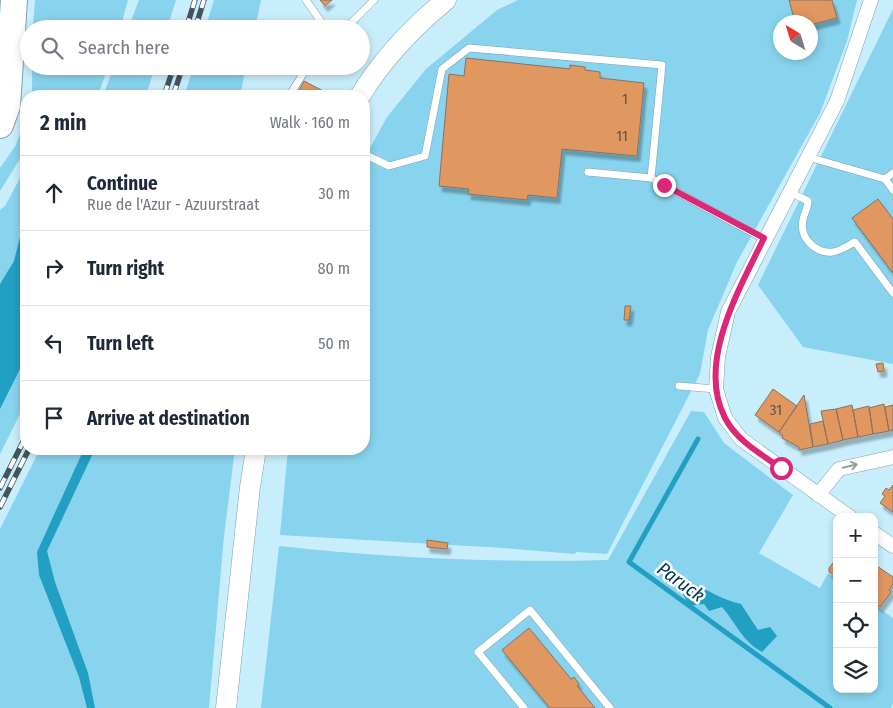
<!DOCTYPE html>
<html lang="en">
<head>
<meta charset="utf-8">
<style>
	body { margin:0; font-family:"Fira Sans Condensed",sans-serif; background:#f6f6f7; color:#1f2937 }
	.controls { position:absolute; right:15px; bottom:15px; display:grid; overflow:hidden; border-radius:10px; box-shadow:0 2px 8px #0003 }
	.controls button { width:45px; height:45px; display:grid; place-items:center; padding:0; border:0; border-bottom:1px solid #e0e1e3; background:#fff; color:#1f2937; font:25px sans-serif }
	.compass { position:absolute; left:773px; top:15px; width:45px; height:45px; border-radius:50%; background:#fff; box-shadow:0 2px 8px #0003; rotate:322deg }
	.stop { position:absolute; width:15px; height:15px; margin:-11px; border:4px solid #db2777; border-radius:50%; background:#fff }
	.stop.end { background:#db2777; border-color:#fff; box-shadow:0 1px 5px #0008 }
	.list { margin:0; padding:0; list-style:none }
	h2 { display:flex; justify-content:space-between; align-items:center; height:65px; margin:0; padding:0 20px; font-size:21px }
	h2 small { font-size:16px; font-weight:400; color:#747a83 }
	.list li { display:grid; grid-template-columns:32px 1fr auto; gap:15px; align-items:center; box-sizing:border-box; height:75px; padding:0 20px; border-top:1px solid #e0e1e3 }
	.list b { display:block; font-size:19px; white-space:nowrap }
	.list p { margin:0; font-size:16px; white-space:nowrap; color:#747a83 }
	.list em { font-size:16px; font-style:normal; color:#747a83 }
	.icon { flex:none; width:28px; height:28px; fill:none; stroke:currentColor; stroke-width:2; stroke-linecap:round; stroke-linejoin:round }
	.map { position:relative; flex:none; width:893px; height:708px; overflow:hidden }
	.search { position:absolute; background:#fff; box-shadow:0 2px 8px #0003; left:20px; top:20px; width:350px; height:55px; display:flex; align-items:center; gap:12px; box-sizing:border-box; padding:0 18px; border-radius:28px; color:#747a83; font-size:19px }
	.panel { position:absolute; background:#fff; box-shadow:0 2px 8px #0003; left:20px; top:90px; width:350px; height:365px; border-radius:20px }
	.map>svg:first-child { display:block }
	.green { fill:#88d3ed; fill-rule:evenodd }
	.water { fill:#22a0c3 }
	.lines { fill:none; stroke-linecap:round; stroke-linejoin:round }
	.stream { stroke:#22a0c3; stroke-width:5 }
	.building { fill:#e19761; stroke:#8b715f; filter:url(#shadow) }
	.lane-casing { stroke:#7fa2af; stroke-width:8 }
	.street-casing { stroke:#7fa2af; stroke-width:15 }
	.secondary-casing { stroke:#7fa2af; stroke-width:21 }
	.highway-casing { stroke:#7fa2af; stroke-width:28 }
	.lane { stroke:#fff; stroke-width:7 }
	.street { stroke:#fff; stroke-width:14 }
	.secondary { stroke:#fff; stroke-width:20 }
	.highway { stroke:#fff; stroke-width:26 }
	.rail-casing { stroke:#43555b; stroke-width:5.5 }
	.rail { stroke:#fff; stroke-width:4; stroke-dasharray:11; stroke-linecap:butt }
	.oneway { stroke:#969ea0 }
	.route { stroke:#db2777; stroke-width:6 }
	.labels { text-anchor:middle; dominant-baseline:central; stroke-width:5; stroke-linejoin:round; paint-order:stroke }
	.number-label { font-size:15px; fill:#5b544a }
	.water-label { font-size:19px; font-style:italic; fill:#003746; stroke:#fff }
</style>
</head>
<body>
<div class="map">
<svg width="893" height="708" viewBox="0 0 893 708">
	<defs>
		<filter id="shadow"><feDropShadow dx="3" dy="5.5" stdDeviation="1" flood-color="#0004"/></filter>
	</defs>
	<rect width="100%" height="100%" fill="#c8eefc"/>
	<!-- green -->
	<path class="green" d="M35 0H128L120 29H33Z
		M139 0H176L167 29H128Z
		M214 0H261L255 29H205Z
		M518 0H857L847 41 820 113 737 262 708 330 700 374 607 554 576 552 575 554 503 548 280 535 288 449H364V159L387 117 426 69 497 10ZM780 22H810V52H780Z
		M893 9V364L803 347 758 285Z
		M32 66H108L98 96H32Z
		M114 66H155L146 96H103Z
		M194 66H246L240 96H184Z
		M26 116V149L0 191V168L16 145Z
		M26 167V402L0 454V210L5 206Z
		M691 411 704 412 724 443 793 495 759 553 820 588 828 573 837 579V689H874V605L893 618V704L891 708H261L279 546C388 558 498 563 608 560Z
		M40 449H235L224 536 209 708H0V529Z"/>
	<!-- water -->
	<path class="water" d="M26 213V357L0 409V284L14 261Z
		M84 449H95L47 551 55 582 88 673 95 708H87L79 677 39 575 37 552Z
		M691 583C709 590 722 600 741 604L758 630 770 627 777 636 762 652C742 641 736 623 722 607L709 611 704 604 689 606 682 592Z"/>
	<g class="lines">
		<!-- stream -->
		<path class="stream" d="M698 439 629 562 830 708"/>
	</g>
	<!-- building -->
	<path class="building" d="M320 0H332L325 6Z
		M789 0H832L837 18 810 25V22H795Z
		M466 58 570 69V65L585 67V70L600 72V78L644 83 637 156 562 149 557 198 528 195 527 200 468 194 469 189 439 186 449 74 464 76Z
		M304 81 325 92 323 96H296Z
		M878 199 893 219V273L852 218Z
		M625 306H631L629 320H624Z
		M883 363 884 371 878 372 876 364Z
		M773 389 797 406 779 432 755 415Z
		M804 395 813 447 799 450V447L782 438 783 436 779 432Z
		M884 404 889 431 873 434 869 408Z
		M852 405 858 437 843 440 836 409Z
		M893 405V430L889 431 885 407Z
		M869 406 873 434 858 437 853 410Z
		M836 409 843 440 828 444 821 411Z
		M823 421 828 444 813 447 810 424Z
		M893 485V512L880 503 885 496 882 494 886 488 889 490Z
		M427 540 448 543 447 549 427 547Z
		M837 558V577L829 572V568Z
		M874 564 893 577V584L889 590 891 592 880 607 874 603Z
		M529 628 571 679 574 677 579 684 577 686 595 708H550L502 650Z"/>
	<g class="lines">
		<defs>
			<path id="lane" d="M306 0 326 29
				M345 29 374 0
				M289 96 308 66
				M364 154 389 166 425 156 442 69 469 48 662 65 651 178 764 239
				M808 157 885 179 893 173
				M588 172 651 178
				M885 179 893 190
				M789 192 808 201C808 208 804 213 803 220 799 238 816 254 833 252 840 251 849 245 855 242L893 293
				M679 386 716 389
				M524 708 478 652 530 610 610 708"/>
			<path id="street" d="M818 495 839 469 893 457
				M850 517 741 439 725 418 716 389 718 357 728 312 837 101 871 0
				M874 533 893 546"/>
			<path id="secondary" d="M360 96C382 60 413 27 446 0
				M226 708 250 487 256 449"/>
			<path id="highway" d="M0 125 7 106 14 0"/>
		</defs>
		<!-- lane casing -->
		<use href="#lane" class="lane-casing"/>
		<!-- street casing -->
		<use href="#street" class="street-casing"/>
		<!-- secondary casing -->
		<use href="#secondary" class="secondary-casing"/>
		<!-- highway casing -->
		<use href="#highway" class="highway-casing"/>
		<!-- lane -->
		<use href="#lane" class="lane"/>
		<!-- street -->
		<use href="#street" class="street"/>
		<!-- secondary -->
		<use href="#secondary" class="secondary"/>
		<!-- highway -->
		<use href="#highway" class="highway"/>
		<defs>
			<path id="rail" d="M186 29 195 0
				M195 29 204 0
				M164 96 174 66
				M173 96 183 66
				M0 488 26 436
				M0 507 29 449"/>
		</defs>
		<!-- rail casing -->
		<use href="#rail" class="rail-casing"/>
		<!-- rail -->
		<use href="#rail" class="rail"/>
	</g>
	<!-- one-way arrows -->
	<defs><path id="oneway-shaft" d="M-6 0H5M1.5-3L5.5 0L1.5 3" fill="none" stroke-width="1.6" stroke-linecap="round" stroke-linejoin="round" transform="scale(1.25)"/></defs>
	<use class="oneway" href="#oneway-shaft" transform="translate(850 466) rotate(-14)"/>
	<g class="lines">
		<!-- route -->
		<path class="route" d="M664 185 764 238C740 288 696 362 725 418 737 441 761 454 781 468"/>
	</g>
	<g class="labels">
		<!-- number labels -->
		<g class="number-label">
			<text x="625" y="99">1</text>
			<text x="622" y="136">11</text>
			<text x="776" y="410">31</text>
		</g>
		<!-- water labels -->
		<g class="water-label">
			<text transform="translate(681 582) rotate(36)">Paruck</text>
		</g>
	</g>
</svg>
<div class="controls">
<button>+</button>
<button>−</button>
<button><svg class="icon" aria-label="locate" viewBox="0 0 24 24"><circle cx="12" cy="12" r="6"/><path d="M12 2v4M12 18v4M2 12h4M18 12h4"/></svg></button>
<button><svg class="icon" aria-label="layers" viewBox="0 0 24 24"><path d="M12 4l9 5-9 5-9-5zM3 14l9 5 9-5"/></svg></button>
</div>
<svg class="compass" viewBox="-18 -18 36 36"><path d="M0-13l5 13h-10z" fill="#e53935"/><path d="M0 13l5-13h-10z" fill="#747a83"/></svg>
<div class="stop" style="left:781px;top:468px"></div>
<div class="stop end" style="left:664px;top:185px"></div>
<div class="search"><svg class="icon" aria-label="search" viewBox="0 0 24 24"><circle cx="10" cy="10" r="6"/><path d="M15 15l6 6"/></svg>Search here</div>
<section class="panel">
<h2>2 min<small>Walk · 160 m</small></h2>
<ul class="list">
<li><svg class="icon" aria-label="ahead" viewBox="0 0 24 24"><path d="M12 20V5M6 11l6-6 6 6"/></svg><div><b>Continue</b><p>Rue de l'Azur - Azuurstraat</p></div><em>30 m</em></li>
<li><svg class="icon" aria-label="right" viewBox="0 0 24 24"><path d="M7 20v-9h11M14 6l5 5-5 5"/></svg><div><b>Turn right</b></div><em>80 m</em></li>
<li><svg class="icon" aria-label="left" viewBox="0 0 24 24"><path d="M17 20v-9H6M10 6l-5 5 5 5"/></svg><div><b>Turn left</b></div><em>50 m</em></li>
<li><svg class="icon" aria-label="arrive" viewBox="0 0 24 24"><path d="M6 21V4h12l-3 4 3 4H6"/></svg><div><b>Arrive at destination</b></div></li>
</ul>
</section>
</div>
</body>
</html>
